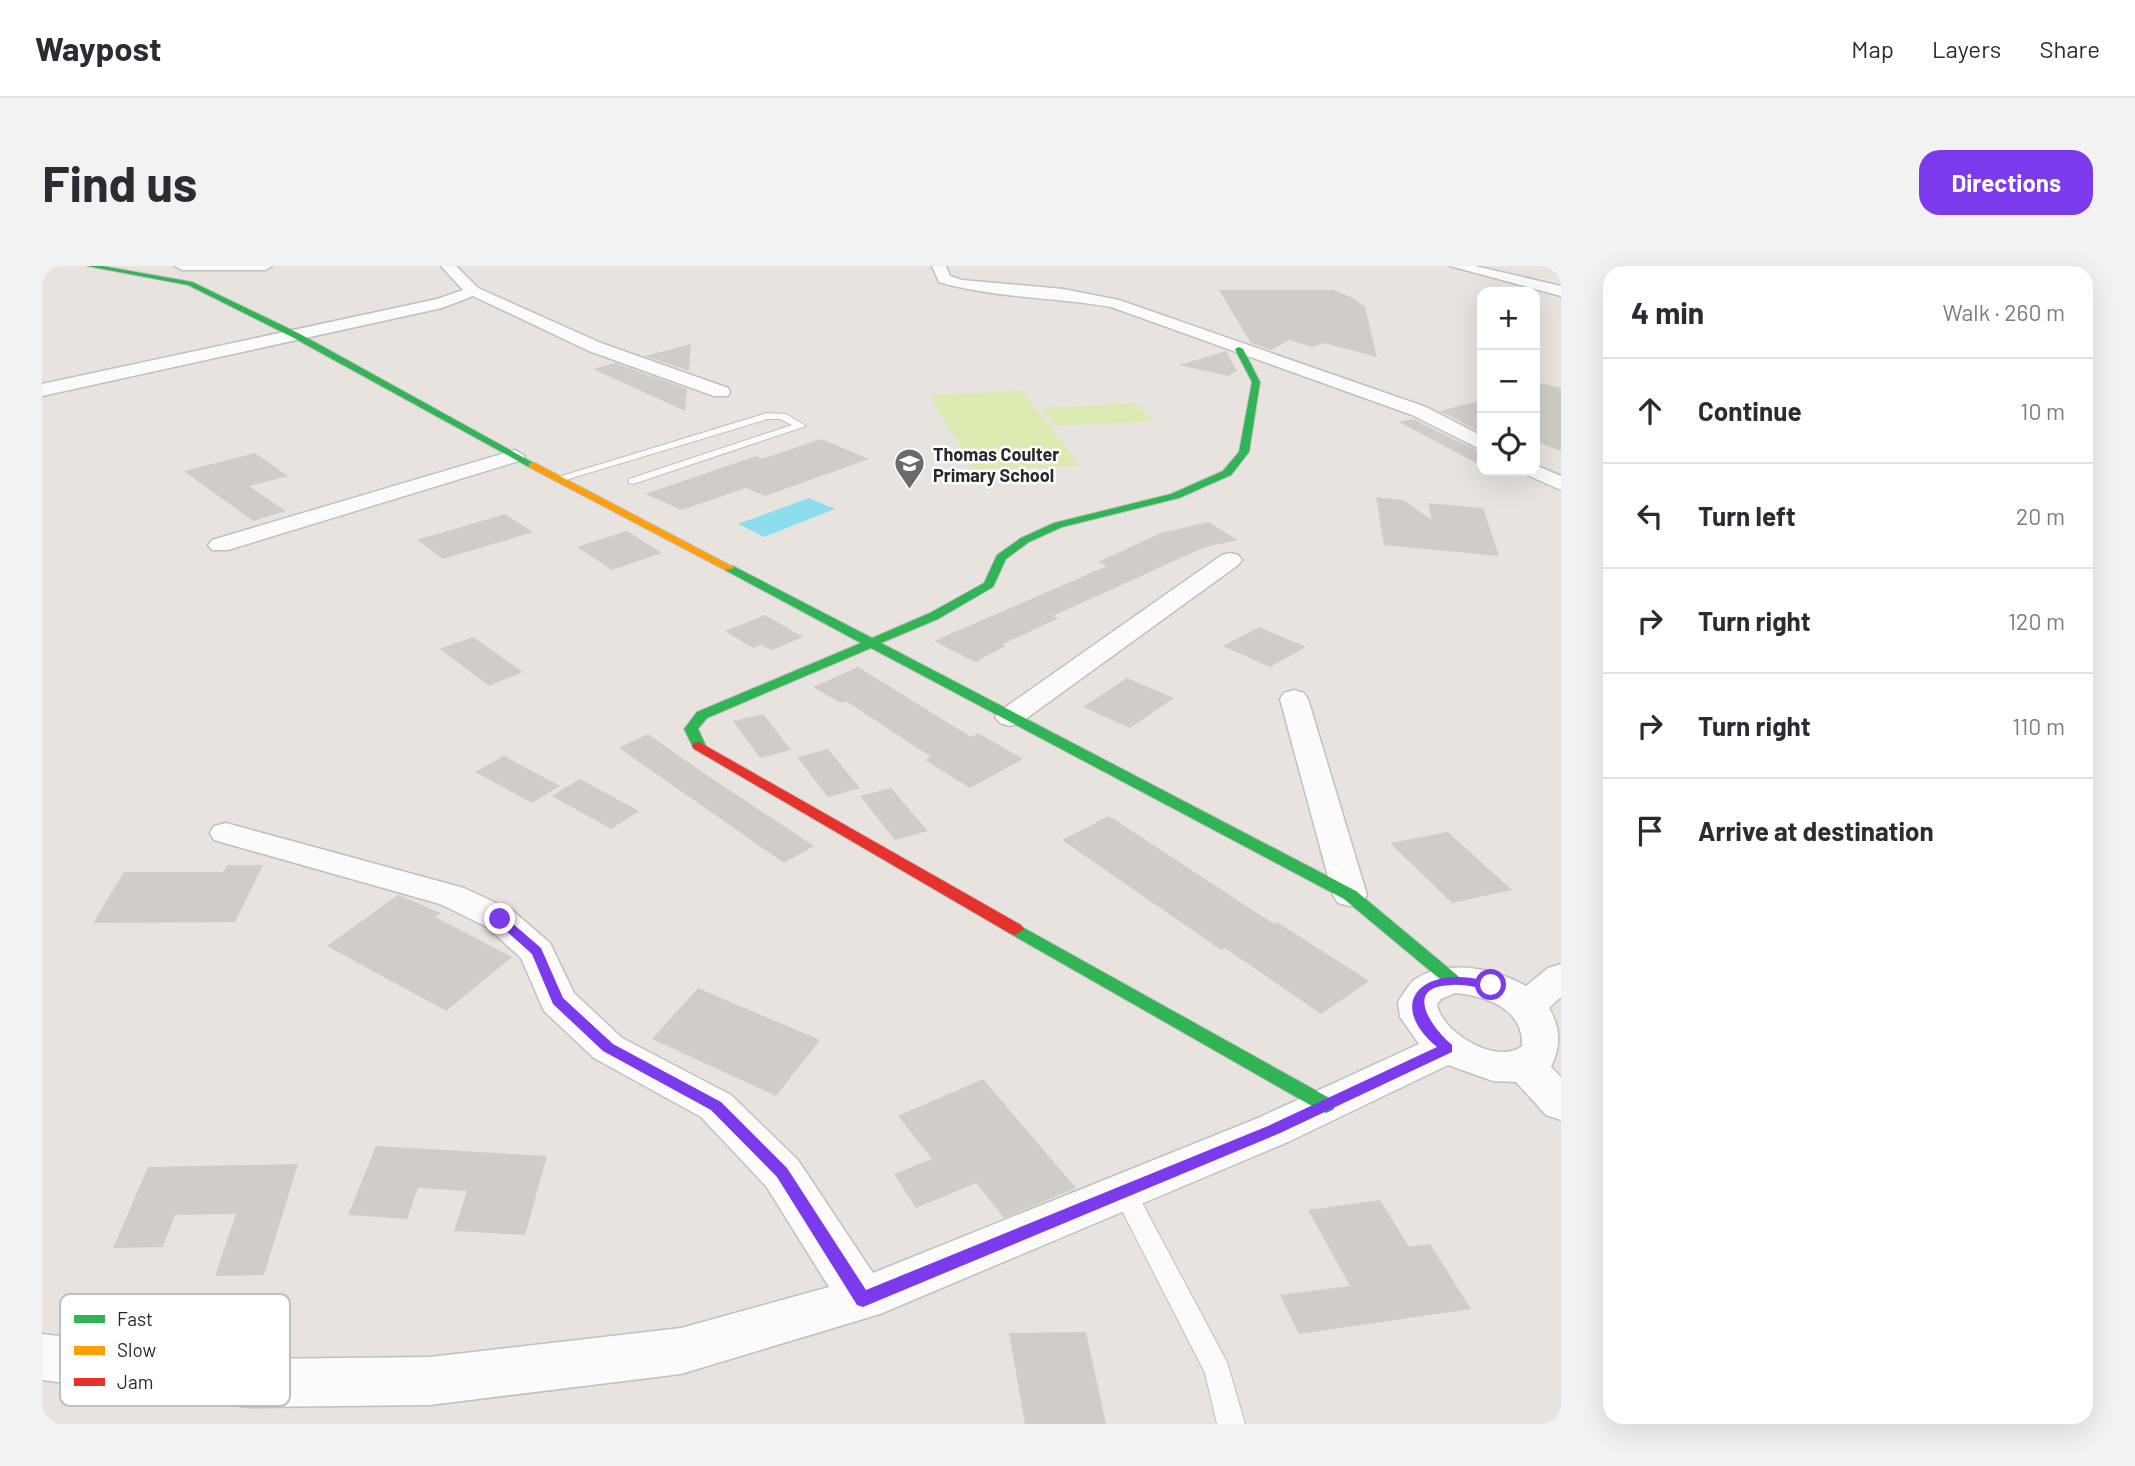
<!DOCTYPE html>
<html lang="en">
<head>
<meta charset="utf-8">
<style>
	body { margin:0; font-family:Barlow,sans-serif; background:#f2f2f3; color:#2b2b33 }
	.controls { position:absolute; right:21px; top:21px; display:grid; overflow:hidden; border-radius:14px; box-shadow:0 7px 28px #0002 }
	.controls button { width:63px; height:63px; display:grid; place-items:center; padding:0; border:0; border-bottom:2px solid #e1e1e2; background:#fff; color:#2b2b33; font:35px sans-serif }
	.stop { position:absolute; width:21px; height:21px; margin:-16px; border:5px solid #7c3aed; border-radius:50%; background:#fff }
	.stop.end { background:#7c3aed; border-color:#fff; box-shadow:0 2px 7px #0008 }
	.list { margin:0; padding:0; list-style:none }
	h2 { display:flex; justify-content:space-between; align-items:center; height:91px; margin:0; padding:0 28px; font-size:30px }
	h2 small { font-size:23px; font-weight:400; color:#7c7c81 }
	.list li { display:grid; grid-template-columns:46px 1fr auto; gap:21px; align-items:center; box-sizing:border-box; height:105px; padding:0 28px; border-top:2px solid #e1e1e2 }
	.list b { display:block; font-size:26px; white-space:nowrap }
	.list em { font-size:23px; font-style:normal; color:#7c7c81 }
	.icon { flex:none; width:38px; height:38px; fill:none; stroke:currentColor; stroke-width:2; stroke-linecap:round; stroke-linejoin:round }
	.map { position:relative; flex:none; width:1519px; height:1158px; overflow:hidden; border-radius:21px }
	header { display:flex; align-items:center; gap:42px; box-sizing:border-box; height:98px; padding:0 35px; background:#fff; border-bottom:2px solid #e1e1e2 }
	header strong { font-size:33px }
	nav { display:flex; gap:38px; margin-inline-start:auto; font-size:24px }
	.intro { display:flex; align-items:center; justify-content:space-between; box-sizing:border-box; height:168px; padding:0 42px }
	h1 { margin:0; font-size:49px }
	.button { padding:18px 32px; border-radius:21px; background:#7c3aed; color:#fff; font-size:24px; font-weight:700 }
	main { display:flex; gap:42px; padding:0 42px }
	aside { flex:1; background:#fff; border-radius:21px; box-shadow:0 7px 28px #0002 }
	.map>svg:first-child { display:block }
	.pitch { fill:#daeab1 }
	.water { fill:#8cdeef }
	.building { fill:#d0cdc9 }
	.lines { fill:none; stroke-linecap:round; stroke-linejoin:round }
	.lane-casing { stroke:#c1bfc0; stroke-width:2 }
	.street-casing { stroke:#c1bfc0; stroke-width:3 }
	.fast-casing { stroke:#c1bfc0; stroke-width:2 }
	.slow-casing { stroke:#c1bfc0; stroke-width:2 }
	.jam-casing { stroke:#c1bfc0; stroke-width:2 }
	.lane { fill:#fcfbfa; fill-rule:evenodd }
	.street { fill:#fcfbfa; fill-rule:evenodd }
	.fast { fill:#30b455; fill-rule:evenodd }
	.slow { fill:#ff9f0a; fill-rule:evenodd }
	.jam { fill:#e5322d; fill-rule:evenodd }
	.route { fill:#7c3aed }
	.labels { text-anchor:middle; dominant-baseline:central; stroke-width:5; stroke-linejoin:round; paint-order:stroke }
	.far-poi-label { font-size:18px; font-weight:bold; fill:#292929; stroke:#fff; text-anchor:start }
	.key { fill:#fff; stroke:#bfbfbf; stroke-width:2 }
	.key-label { font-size:19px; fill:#292929 }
</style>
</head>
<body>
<header>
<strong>Waypost</strong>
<nav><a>Map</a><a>Layers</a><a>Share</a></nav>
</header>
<div class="intro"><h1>Find us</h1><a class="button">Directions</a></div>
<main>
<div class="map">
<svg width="1519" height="1158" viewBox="0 0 1519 1158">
	<rect width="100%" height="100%" fill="#e8e3de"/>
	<!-- pitch -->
	<path class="pitch" d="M980 125 1038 200 933 205 887 129Z
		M1094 137 1111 155 1014 160 1000 142Z"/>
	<!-- water -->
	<path class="water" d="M767 232 793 243 722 271 696 258Z"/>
	<!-- building -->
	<path class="building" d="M1177 24H1291L1309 31 1323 41 1335 91 1282 77 1270 81 1247 74 1229 84 1209 77Z
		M649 78 647 105 603 90Z
		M1184 85 1195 105 1186 110 1137 99Z
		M573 97 645 123 643 145 551 103Z
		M1493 116 1519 122V185L1493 175Z
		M1440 134V167L1398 145Z
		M1371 153 1440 187V200L1357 156Z
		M779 173 827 193 723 230 704 222 640 244 603 228 714 190 720 193Z
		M213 187 246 210 207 220 244 245 211 255 142 205Z
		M1334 231 1361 234 1390 254 1386 237 1441 242 1457 290 1342 279Z
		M463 248 491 266 401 293 375 274Z
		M1166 256 1196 274 1163 281 1011 350 1017 352 961 378 964 380 933 396 892 375 1065 300 1056 296 1119 267Z
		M585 265 620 287 570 304 535 281Z
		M723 349 761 371 730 384 719 379 711 382 683 365Z
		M1217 361 1264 381 1228 401 1181 380Z
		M431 371 481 406 447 420 398 383Z
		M816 401 929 471 936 467 981 493 928 522 883 494 889 491 804 435 798 437 771 421Z
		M1085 412 1132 432 1088 462 1041 441Z
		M721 448 749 484 718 492 691 455Z
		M606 468 660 506 772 580 742 597 577 482Z
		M786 483 818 522 786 531 755 491Z
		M462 490 518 520 490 537 433 506Z
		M538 513 597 545 569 563 510 530Z
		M849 522 886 565 853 574 818 530Z
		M1067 550 1232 658 1235 656 1327 715 1279 748 1183 682 1179 684 1020 574Z
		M1406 566 1470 624 1410 637 1348 577Z
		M185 599H221L193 656 51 657 82 606H181Z
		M356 629 399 647 393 651 470 691 404 745 285 680Z
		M656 722 778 774 734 830 610 773Z
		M941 813 1034 922 962 952 934 917 874 942 852 908 890 893 856 850Z
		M334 880 505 890 483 969 412 965 425 925 376 922 365 953 306 949Z
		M256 898 222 1009 173 1010 194 948 133 949 121 981 71 982 106 901Z
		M1338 934 1367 981 1388 978 1429 1043 1257 1068 1238 1029 1308 1020 1266 944Z
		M1044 1066 1064 1158H983L967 1067Z"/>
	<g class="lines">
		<defs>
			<path id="lane" d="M725 147 744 148 764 160 591 218 587 217V213L750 159 738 153H726L520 215 510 213Z
				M1082 915 1090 918 1185 1096 1203 1158H1175L1163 1107 1070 925 1074 918Z"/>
			<path id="street" d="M133 0H230L223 4H140Z
				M399 0H414L436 22 559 77 686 122 688 126 686 130H672L547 85 431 30 400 42 0 130V118L395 33 421 24Z
				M890 0H904L908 10 920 14 1021 23 1077 34 1384 141 1440 170V184L1370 149 1069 41C1012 31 951 32 897 16Z
				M1408 0H1433L1519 20V30Z
				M473 184 483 190 480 194 186 284H170L166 279 170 274Z
				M1493 199 1519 210V224L1485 209 1482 205H1493Z
				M1188 287 1196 289 1200 294 1196 299 978 457 968 460 958 457 953 451 958 445 1180 289Z
				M1252 424 1262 427 1266 433 1325 629 1320 637 1308 640 1296 637 1291 629 1238 433 1242 427Z
				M184 557 422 622 471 645 508 677 532 727 580 772 689 829 756 894 831 1007 1216 852 1377 778 1358 751 1356 736C1361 729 1366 719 1372 714 1403 692 1453 702 1484 720L1506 702 1519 698V731L1507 742C1519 763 1519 780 1509 801L1519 811V854L1504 849 1474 816 1451 815 1406 799 1246 876 838 1048 639 1108 388 1139 207 1141 0 1114V1068L207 1093 388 1091 639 1062 787 1021 724 920 659 851 552 792 502 745 479 692 445 661 398 638 172 574 168 567 172 560ZM1413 727C1445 730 1482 743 1480 780 1455 800 1399 766 1395 738L1399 733Z"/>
			<path id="fast" d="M45 0H60L150 16 258 68 495 199 487 201 252 72 146 19Z
				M1197 81 1201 83 1218 116 1207 186 1189 209 1137 232 1020 261 987 276 964 293 951 321 896 353 839 377 1314 625 1416 710 1419 714 1416 718H1404L1302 633 829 382 665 452 656 463 664 480 662 483H652L642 463 655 446 819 377 683 304V300H691L830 372 888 347 942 317 955 289 979 272 1012 257 1129 228 1181 205 1197 186 1210 116 1193 83Z
				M973 657 1291 834 1294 839 1291 844 1284 847 1277 844 967 667 964 663Z"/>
			<path id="slow" d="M487 197H493L693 302 683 304 487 201Z"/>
			<path id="jam" d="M657 476 979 659 982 663 973 669 967 667 652 483 650 480 652 477Z"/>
		</defs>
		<!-- lane casing -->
		<use href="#lane" class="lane-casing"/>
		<!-- street casing -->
		<use href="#street" class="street-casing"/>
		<!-- fast casing -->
		<use href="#fast" class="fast-casing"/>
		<!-- slow casing -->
		<use href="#slow" class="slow-casing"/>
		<!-- jam casing -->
		<use href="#jam" class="jam-casing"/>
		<!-- lane -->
		<use href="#lane" class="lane"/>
		<!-- street -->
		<use href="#street" class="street"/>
		<!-- fast -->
		<use href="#fast" class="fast"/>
		<!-- slow -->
		<use href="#slow" class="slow"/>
		<!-- jam -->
		<use href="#jam" class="jam"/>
	</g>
	<!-- route -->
	<path class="route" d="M453 650H462L499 682 521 732 571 778 679 836 745 902 824 1024 1226 860 1395 781C1347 741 1374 704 1430 712 1439 714 1449 713 1455 719L1449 724C1437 722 1423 718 1410 719 1360 720 1389 761 1410 779V786L1236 868 821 1041 815 1039 735 911 669 844 561 785 511 738 490 688 453 655Z"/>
	<!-- icons -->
	<defs>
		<symbol id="school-pin" viewBox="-11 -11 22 30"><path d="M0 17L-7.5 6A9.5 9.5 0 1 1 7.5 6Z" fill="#6c6a68" stroke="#fff"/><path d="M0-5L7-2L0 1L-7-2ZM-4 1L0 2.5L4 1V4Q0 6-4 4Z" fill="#fff"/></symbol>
	</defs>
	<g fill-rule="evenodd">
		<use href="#school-pin" x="850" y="180" width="35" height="47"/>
	</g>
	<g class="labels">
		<!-- far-poi labels -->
		<g class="far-poi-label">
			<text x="891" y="188">Thomas Coulter<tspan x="891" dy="21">Primary School</tspan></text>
		</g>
	</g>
	<!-- legend -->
	<rect x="18" y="1028" width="230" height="112" rx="10" class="key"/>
	<rect x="32" y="1049" width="31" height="8" fill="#30b455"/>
	<rect x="32" y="1080" width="31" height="9" fill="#ff9f0a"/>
	<rect x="32" y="1112" width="31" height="8" fill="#e5322d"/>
	<g class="key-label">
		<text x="75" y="1060">Fast</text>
		<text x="75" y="1091">Slow</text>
		<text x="75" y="1123">Jam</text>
	</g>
</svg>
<div class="controls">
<button>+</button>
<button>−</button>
<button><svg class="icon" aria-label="locate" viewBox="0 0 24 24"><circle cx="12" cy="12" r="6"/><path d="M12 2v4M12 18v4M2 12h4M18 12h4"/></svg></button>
</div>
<div class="stop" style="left:1449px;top:719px"></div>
<div class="stop end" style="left:458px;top:653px"></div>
</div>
<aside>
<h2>4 min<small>Walk · 260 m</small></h2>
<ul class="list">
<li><svg class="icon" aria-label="ahead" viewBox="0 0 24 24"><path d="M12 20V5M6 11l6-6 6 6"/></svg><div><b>Continue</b></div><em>10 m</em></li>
<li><svg class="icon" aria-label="left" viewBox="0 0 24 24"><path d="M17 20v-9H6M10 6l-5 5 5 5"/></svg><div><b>Turn left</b></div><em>20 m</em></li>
<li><svg class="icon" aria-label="right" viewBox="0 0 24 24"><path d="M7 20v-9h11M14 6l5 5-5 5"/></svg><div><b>Turn right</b></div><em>120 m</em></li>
<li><svg class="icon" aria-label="right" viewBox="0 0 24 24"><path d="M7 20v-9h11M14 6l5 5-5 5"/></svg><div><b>Turn right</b></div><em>110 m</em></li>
<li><svg class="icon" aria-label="arrive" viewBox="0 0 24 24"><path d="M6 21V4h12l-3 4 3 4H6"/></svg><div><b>Arrive at destination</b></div></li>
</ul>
</aside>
</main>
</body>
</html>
